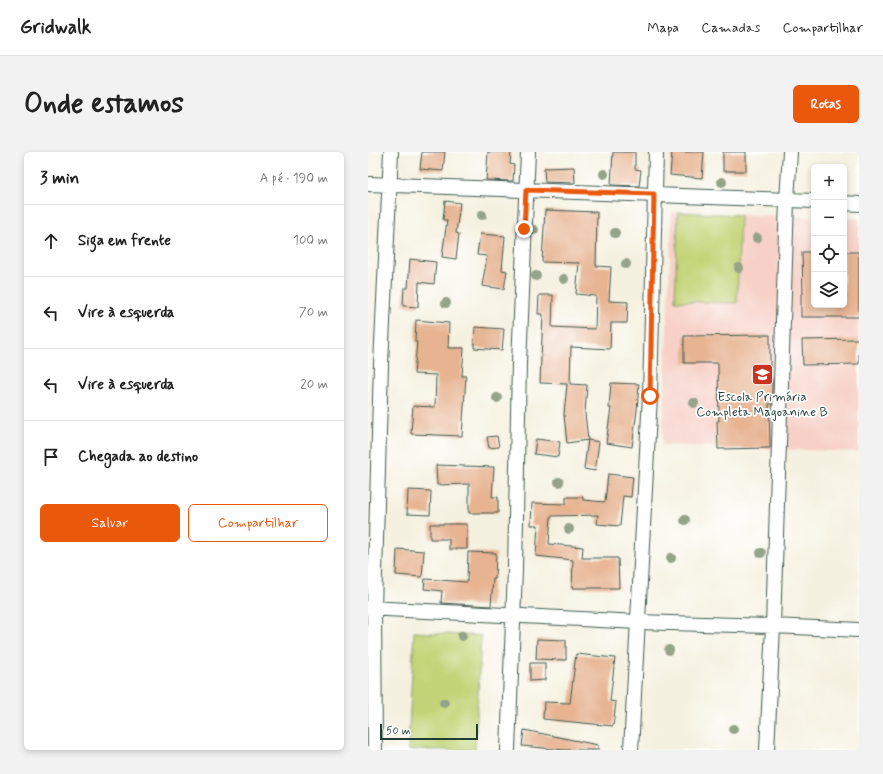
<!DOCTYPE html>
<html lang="pt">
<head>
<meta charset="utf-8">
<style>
	body { margin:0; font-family:Mynerve,sans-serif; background:#f2f2f2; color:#222 }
	.controls { position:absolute; right:12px; top:12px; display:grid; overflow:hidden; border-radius:6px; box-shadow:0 2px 6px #0003 }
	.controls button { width:36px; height:36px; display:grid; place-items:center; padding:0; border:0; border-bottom:1px solid #e0e0e0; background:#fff; color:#222; font:20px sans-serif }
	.scale { position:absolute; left:12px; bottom:10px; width:98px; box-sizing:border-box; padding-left:4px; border:2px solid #1f3d34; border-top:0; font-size:11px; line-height:14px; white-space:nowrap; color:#1f3d34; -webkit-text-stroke:3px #fff; paint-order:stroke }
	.stop { position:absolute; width:12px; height:12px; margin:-9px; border:3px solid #ea580c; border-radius:50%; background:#fff }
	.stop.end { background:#ea580c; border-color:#fff; box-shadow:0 1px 4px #0008 }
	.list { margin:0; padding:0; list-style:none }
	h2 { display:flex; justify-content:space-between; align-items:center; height:52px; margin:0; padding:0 16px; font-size:17px }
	h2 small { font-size:13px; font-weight:400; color:#767676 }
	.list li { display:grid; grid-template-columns:26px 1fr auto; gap:12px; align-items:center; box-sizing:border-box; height:72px; padding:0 16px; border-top:1px solid #e0e0e0 }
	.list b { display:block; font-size:15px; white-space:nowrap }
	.list em { font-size:13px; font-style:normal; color:#767676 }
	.actions { display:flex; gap:8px; padding:12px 16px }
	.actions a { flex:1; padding:9px 0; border:1px solid #ea580c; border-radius:6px; text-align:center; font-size:14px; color:#ea580c }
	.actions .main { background:#ea580c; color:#fff }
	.icon { flex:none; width:22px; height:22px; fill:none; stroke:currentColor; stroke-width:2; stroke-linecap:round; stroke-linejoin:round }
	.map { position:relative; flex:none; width:491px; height:598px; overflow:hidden; border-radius:6px }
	header { display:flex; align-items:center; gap:24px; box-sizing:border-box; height:56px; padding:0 20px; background:#fff; border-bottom:1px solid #e0e0e0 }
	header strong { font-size:19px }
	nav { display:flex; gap:22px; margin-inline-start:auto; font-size:14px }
	.intro { display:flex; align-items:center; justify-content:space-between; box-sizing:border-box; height:96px; padding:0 24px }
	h1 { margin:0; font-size:28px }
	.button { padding:10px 18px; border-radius:6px; background:#ea580c; color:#fff; font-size:14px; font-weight:700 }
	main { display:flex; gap:24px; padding:0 24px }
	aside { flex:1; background:#fff; border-radius:6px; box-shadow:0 2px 6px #0003 }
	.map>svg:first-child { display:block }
	.built { fill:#f7d1c7 }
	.green { fill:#c2d477; stroke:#708856 }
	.building { fill:#e7b391 }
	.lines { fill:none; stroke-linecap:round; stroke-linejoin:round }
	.minor-casing { stroke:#3f584e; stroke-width:16 }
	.minor { stroke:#fff; stroke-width:14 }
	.tree { fill:#96a38b }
	.route { stroke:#ea580c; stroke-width:5 }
	.labels { text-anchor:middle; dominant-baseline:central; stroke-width:3.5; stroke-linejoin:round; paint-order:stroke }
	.poi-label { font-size:13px; fill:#1f3d34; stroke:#fff }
</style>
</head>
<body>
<header>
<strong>Gridwalk</strong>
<nav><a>Mapa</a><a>Camadas</a><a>Compartilhar</a></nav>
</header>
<div class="intro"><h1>Onde estamos</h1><a class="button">Rotas</a></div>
<main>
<aside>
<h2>3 min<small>A pé · 190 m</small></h2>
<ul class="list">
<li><svg class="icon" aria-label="ahead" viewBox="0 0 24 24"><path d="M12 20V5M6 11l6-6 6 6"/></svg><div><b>Siga em frente</b></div><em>100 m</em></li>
<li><svg class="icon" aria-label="left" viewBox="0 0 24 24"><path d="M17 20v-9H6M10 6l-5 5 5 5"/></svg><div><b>Vire à esquerda</b></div><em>70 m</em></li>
<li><svg class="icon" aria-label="left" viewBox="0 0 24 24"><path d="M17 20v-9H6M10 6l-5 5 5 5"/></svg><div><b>Vire à esquerda</b></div><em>20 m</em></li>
<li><svg class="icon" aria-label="arrive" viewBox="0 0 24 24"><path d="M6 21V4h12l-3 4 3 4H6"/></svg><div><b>Chegada ao destino</b></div></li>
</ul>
<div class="actions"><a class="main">Salvar</a><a>Compartilhar</a></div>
</aside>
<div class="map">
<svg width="491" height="598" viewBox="0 0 491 598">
	<rect width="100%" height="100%" fill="#fff"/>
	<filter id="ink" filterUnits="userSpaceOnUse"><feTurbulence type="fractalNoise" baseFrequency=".025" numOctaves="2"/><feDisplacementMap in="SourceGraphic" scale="8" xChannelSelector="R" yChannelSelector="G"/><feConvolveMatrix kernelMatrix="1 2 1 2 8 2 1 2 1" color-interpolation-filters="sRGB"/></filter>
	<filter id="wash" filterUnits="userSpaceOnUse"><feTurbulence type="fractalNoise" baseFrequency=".012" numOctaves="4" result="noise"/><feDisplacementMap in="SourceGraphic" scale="16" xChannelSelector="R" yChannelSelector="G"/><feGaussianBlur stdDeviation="0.9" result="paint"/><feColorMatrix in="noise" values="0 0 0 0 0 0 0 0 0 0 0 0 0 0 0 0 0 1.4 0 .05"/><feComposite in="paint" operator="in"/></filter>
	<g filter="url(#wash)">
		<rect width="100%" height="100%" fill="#f5f1e0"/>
		<!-- built -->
		<path class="built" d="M304 60 446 65V153H476V66L491 67V300L294 293Z"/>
		<!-- green -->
		<path class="green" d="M310 60 372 63 369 151 307 149Z
			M46 480 113 484 107 598H40Z"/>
		<g id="blocks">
			<!-- building -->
			<path class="building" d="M54 0H77L75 19 52 17Z
				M120 0H143L142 12 146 13 145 29 118 28Z
				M245 0H267V17L273 18 271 34 243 33Z
				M304 0H336L334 26 302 23Z
				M355 0H378V19H355Z
				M206 15 207 31 177 30 176 16Z
				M77 49 92 51 88 81 91 82 88 107 74 105 79 68H75Z
				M177 58 229 60 228 114 243 115 241 149 260 150 259 171H243L242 197 203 195 202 232 219 233 217 261 220 288 199 291 196 263 199 232 172 231 175 162H170L171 143H185L184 175 227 177 228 144 208 142 211 111 174 110Z
				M112 82 137 84 134 118 139 119 136 137 114 134 119 104 109 103Z
				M434 100H446V153H476V100H491V165H433V142H435Z
				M42 107 68 110 66 132 51 130 50 155 35 154 36 136H40Z
				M48 168 81 171 80 196H96L94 224H98L94 284 43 282 45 254 67 255 68 223 46 222 49 190H47Z
				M107 175 136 177 134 198 106 196Z
				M402 183V226H404V252H401L402 296 350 297 349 269H351L350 211H316V184Z
				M491 187V212L435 213 434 188Z
				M243 231 271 232 269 258 264 295 238 291 243 256H241Z
				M129 284 131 295 121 296 119 285Z
				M168 287 192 290 190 305 166 302Z
				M220 288 231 290 227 319 216 317Z
				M68 313 126 315 124 345H130V361H101V332L69 333Z
				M240 322 265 325 263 345 255 344 252 374 229 372 230 363 183 364 181 392 215 395 214 406H250L251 436H204L205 408 168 404 170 373H163L164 351 198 352V345H215V348L237 350Z
				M40 338 63 339 62 363 39 362Z
				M62 372H99V397H81V387H62Z
				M29 397 56 399 54 425 28 423Z
				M100 400 128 401 127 427H125L123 454 73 451 74 439 56 437 57 427 99 430Z
				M169 487 198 488V508L168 507Z
				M208 502 247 506 242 549 248 550 245 574 175 567 176 550 202 551Z
				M162 511H177V528L162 529Z
				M156 578 230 593V598H196L154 594Z"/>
		</g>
	</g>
	<g filter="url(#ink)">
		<use href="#blocks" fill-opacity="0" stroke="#3f584e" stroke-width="1"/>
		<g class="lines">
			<defs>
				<path id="minor" d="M0 32 446 49
					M476 51 491 52
					M0 456 270 470 405 474 491 478
					M7 598 6 456 13 212 23 0
					M140 598 147 418 151 211 160 0
					M263 598 282 244 288 0
					M399 598 405 474 419 48 422 0"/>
			</defs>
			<!-- minor casing -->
			<use href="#minor" class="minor-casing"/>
			<!-- minor -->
			<use href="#minor" class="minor"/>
		</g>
		<!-- trees -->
		<g class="tree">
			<circle cx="236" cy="22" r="5"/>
			<circle cx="354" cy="30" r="5"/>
			<circle cx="114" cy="63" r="5"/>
			<circle cx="166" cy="78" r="5"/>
			<circle cx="247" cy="81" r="5"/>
			<circle cx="389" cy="86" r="5"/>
			<circle cx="258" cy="112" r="5"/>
			<circle cx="371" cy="116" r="5"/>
			<circle cx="168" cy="124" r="5"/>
			<circle cx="196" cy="127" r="5"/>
			<circle cx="78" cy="151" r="5"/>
			<circle cx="129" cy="246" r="5"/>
			<circle cx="326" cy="251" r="5"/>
			<circle cx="191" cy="330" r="5"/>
			<circle cx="317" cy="368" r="5"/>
			<circle cx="201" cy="377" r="5"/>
			<circle cx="393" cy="401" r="5"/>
			<circle cx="303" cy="406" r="5"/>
			<circle cx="94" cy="484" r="5"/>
			<circle cx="301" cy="498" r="5"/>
			<circle cx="76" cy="551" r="5"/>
			<circle cx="365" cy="577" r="5"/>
		</g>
	</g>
	<g class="lines" filter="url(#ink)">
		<!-- route -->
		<path class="route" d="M156 77 158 38 286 42 282 244"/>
	</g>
	<!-- icons -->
	<defs>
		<symbol id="school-square" viewBox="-11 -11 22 22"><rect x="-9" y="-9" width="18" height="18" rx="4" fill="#c8321e" stroke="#fff"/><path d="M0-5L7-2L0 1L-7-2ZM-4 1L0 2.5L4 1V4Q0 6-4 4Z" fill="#fff"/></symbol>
	</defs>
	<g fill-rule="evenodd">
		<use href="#school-square" x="382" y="210" width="25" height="25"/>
	</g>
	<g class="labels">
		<!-- poi labels -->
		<g class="poi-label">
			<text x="394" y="245">Escola Primária<tspan x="394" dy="15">Completa Magoanine B</tspan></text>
		</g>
	</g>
</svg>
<div class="controls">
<button>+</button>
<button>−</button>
<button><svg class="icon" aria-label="locate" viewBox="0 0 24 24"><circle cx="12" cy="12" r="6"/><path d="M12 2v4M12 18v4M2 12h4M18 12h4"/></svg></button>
<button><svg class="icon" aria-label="layers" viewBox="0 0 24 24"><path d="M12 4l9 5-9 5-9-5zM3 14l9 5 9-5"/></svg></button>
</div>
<div class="scale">50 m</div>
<div class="stop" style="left:282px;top:244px"></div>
<div class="stop end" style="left:156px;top:77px"></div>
</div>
</main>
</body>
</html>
